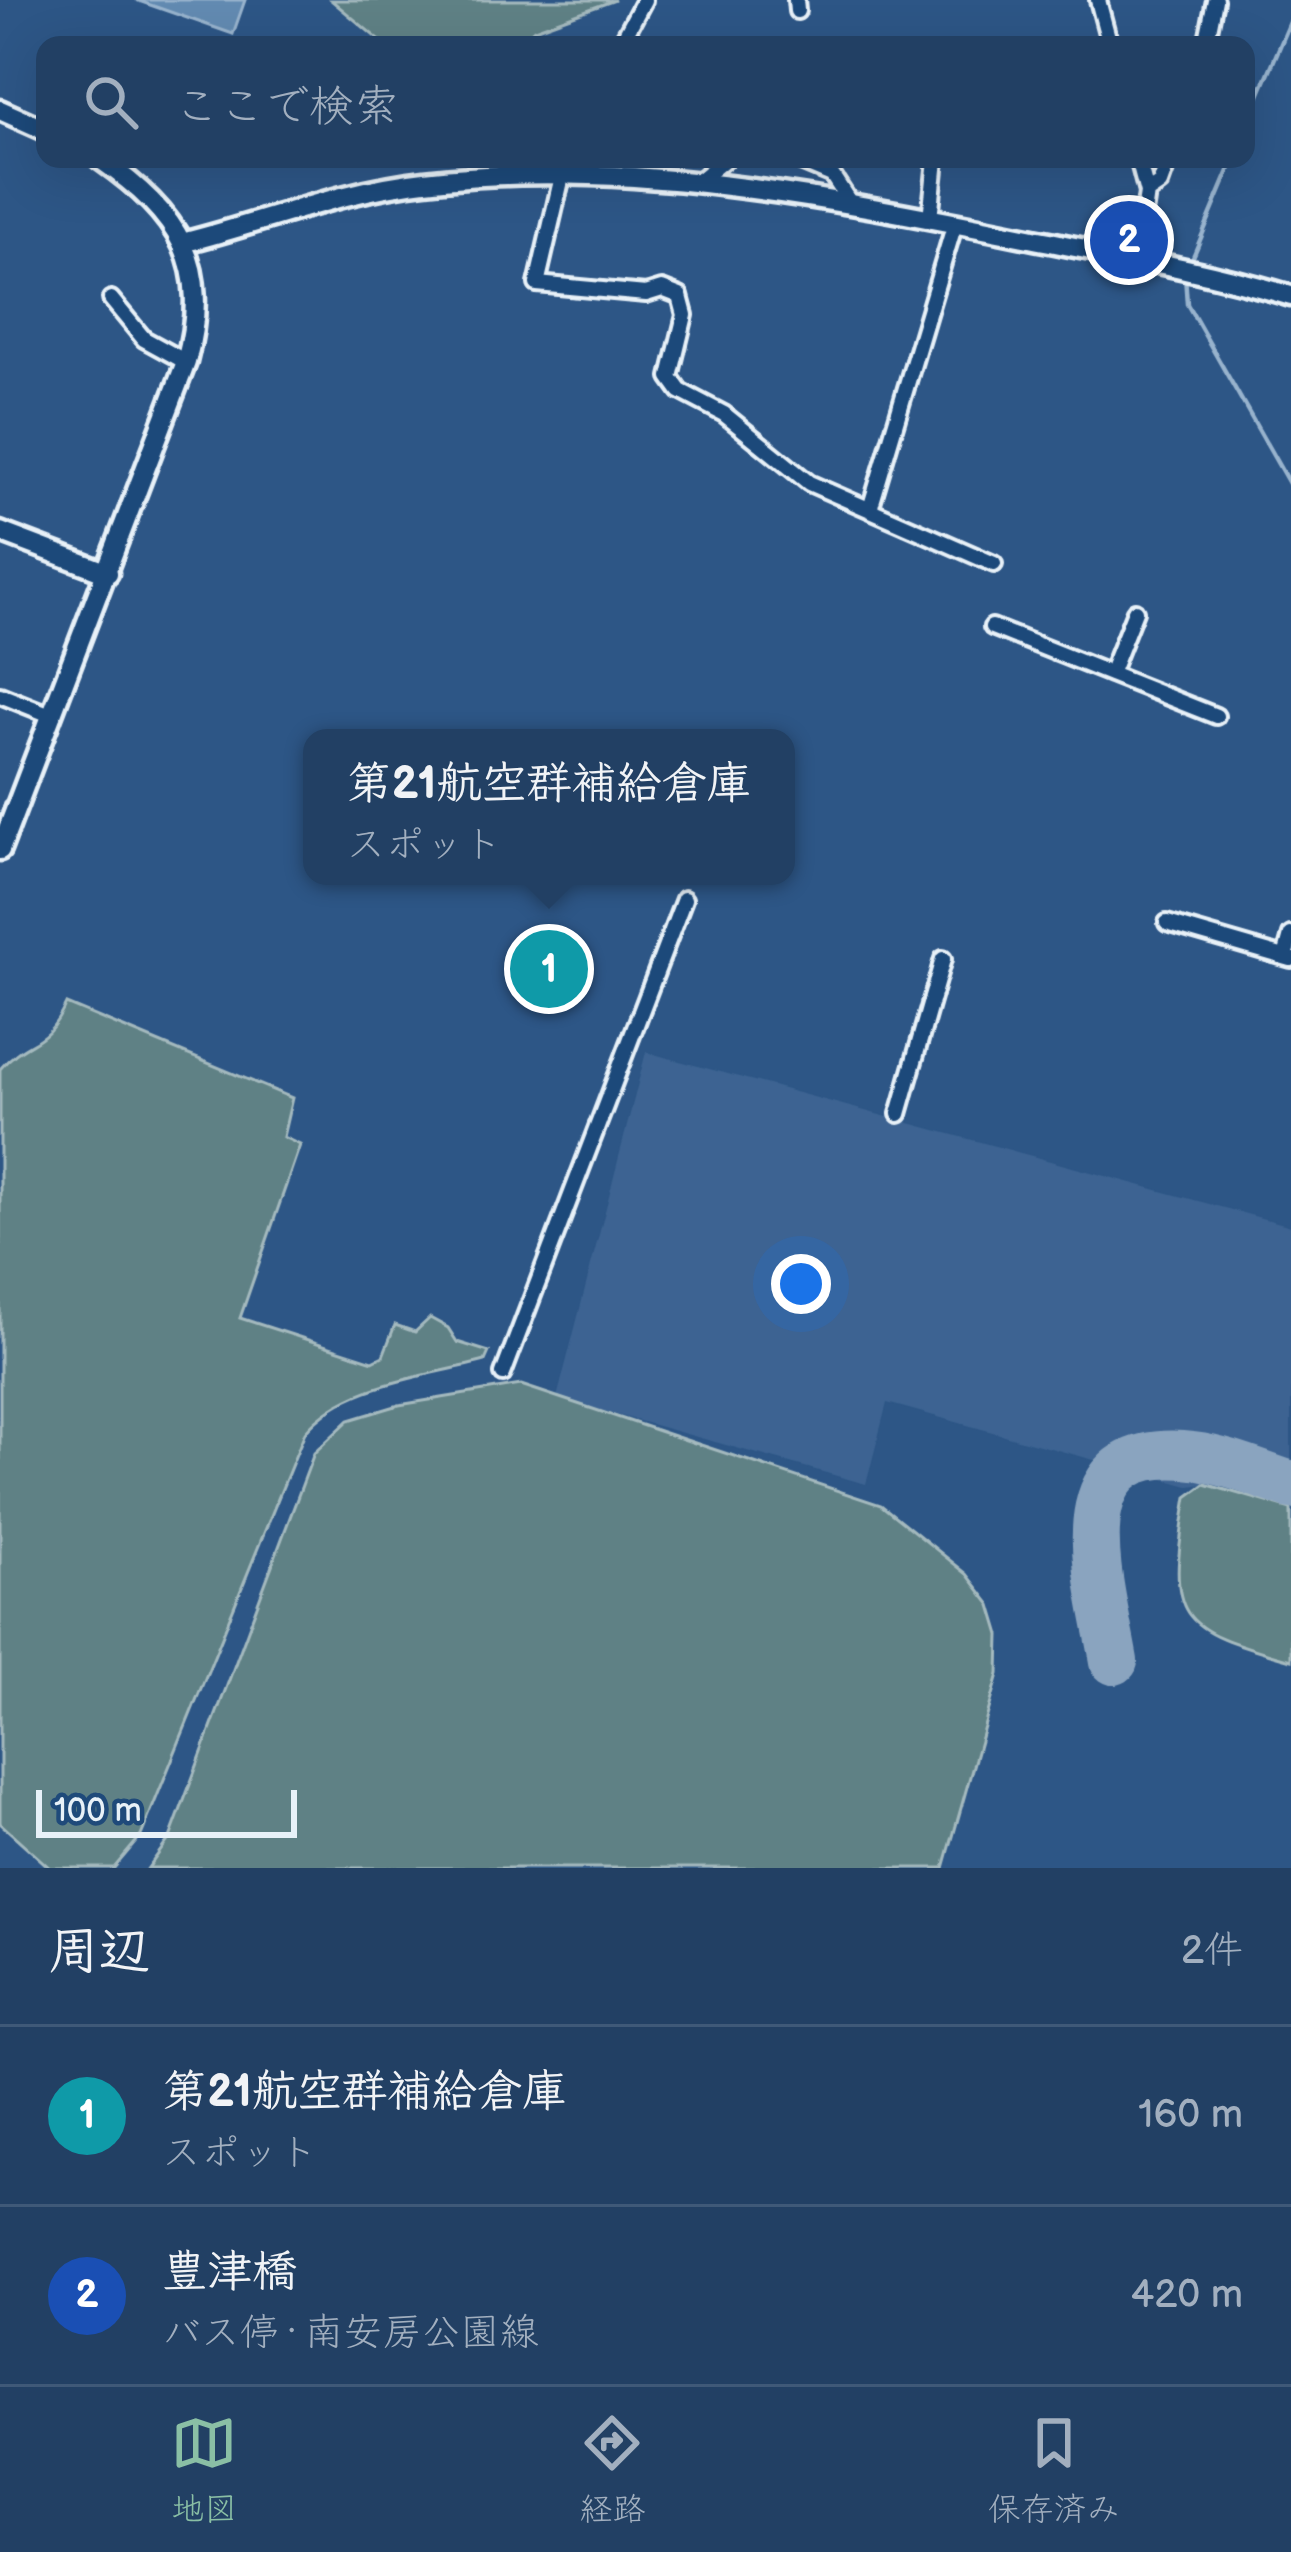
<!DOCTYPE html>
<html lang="ja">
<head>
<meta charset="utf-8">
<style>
	body { margin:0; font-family:"Balsamiq Sans","Klee One",sans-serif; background:#2a476a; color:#f1f3f6 }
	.scale { position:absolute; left:36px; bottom:30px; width:261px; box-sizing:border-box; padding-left:12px; border:6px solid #e8f1f8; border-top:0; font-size:33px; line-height:42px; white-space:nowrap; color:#e8f1f8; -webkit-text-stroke:9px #1f4a7a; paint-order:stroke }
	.you { position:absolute; left:801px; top:1284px; width:42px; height:42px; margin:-30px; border:9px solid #fff; border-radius:50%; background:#1a73e8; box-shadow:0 0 0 18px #1a73e833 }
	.badge { display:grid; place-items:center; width:78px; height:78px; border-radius:50%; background:#8abfa5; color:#fff; font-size:39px; font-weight:700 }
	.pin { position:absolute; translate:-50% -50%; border:6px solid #fff; box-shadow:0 3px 12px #0006 }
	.popup { position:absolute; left:303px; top:729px; width:492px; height:156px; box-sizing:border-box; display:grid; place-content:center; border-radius:24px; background:#224064; filter:drop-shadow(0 3px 9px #0005); font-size:39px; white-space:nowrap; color:#a2afbf }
	.popup b { font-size:45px; color:#f1f3f6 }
	.popup::after { content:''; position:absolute; left:50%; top:100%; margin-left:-24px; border:24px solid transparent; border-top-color:#224064 }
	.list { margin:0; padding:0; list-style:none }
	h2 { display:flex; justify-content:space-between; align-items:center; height:156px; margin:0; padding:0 48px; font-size:51px }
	h2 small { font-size:39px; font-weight:400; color:#a2afbf }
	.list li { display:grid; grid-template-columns:78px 1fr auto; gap:36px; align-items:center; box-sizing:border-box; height:180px; padding:0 48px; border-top:3px solid #3f5978 }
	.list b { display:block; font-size:45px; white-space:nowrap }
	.list p { margin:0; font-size:39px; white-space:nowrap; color:#a2afbf }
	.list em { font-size:39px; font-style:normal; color:#a2afbf }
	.icon { flex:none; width:66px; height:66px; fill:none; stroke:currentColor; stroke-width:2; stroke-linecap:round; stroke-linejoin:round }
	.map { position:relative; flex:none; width:1291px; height:1868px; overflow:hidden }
	.search { position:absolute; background:#224064; box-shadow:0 12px 48px #0002; left:36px; right:36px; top:36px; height:132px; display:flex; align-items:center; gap:30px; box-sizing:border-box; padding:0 42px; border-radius:24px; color:#a2afbf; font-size:45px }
	.sheet { height:516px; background:#224064 }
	nav { display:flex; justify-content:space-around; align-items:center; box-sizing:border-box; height:168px; border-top:3px solid #3f5978; background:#224064; font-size:33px; color:#a2afbf }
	nav a { display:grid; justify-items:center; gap:6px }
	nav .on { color:#8abfa5 }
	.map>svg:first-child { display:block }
	.built { fill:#3d6492 }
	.green { fill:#5f8185; stroke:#a4b9be; stroke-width:3 }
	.water { fill:#628ab1; stroke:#98b3cd; stroke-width:3 }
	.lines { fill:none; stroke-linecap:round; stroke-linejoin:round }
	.stream { stroke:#98b3cd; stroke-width:4.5 }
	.taxiway { stroke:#8aa4bf; stroke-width:48 }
	.street-casing { stroke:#e8f1f8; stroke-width:22 }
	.secondary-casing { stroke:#e8f1f8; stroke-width:27 }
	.street { stroke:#1f4a7a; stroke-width:14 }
	.secondary { stroke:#1f4a7a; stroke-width:18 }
</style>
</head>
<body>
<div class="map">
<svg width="1291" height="1868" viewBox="0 0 1291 1868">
	<rect width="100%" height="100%" fill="#2d5686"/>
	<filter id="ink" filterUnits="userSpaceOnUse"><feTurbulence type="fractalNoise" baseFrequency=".00833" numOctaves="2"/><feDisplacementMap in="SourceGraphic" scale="24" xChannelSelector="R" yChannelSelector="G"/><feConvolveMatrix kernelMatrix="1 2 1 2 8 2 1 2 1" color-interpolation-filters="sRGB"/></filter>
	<g filter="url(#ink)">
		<!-- built -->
		<path class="built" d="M646 1052 1291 1226V1509L1205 1484 1189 1486 887 1403 866 1484 557 1398Z"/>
		<!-- green -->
		<path class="green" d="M331 0H615L534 29 517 45H385Z
			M66 1004 292 1098 283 1137 300 1145 240 1318 373 1361 383 1356 395 1325 415 1332 430 1318 448 1328 457 1342 489 1352 485 1361C426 1377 345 1383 305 1432L141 1836 114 1868H50L0 1823V1069C28 1036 45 1050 66 1004Z
			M521 1385 881 1505 967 1574 991 1605 1000 1635 999 1674 944 1868H148L170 1838 314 1453 349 1420 399 1405Z
			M1205 1484 1291 1509V1660C1176 1628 1166 1621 1187 1497Z"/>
		<!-- water -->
		<path class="water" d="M136 0H245L233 34Z"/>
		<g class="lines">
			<!-- stream -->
			<path class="stream" d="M1246 126 1291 20
				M1190 264 1234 159
				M1185 275 1187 304 1291 487"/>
			<!-- taxiway -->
			<path class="taxiway" d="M1114 1661C1100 1579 1055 1439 1193 1456 1226 1460 1260 1475 1291 1485"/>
			<defs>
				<path id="street" d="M796 0 797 11
					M1098 0 1110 45
					M620 45 644 0
					M1206 45 1215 0
					M566 159 537 284 646 294 662 289 680 296 685 315 670 377 680 391 724 414 809 483 994 564
					M794 159 832 175 852 206
					M1138 159 1147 193 1138 256
					M696 183 725 159
					M1147 193 1160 184 1169 159
					M930 219 936 159
					M111 299 144 339 186 362
					M870 509 955 223
					M992 627 1216 716
					M1110 674 1135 611
					M0 695 53 716
					M1167 923 1291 959
					M1285 957 1291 935
					M899 1114 943 959
					M503 1374 684 899"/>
				<path id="secondary" d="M0 110 45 130
					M186 242C266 222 343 190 425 181 625 158 829 198 1024 237 1114 255 1202 269 1291 296
					M0 532 108 573
					M0 850 186 362C212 265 180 215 100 159"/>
			</defs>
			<!-- street casing -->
			<use href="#street" class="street-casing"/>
			<!-- secondary casing -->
			<use href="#secondary" class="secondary-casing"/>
			<!-- street -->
			<use href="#street" class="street"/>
			<!-- secondary -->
			<use href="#secondary" class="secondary"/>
		</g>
	</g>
</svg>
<div class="scale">100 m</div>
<div class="you"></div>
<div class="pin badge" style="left:549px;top:969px;background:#0f9aa8">1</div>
<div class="popup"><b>第21航空群補給倉庫</b>スポット</div>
<div class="pin badge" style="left:1129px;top:240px;background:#1a4fb4">2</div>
<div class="search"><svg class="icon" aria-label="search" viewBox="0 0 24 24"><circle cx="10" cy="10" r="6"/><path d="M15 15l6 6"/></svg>ここで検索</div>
</div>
<section class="sheet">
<h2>周辺<small>2件</small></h2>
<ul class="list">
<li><span class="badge" style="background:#0f9aa8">1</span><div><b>第21航空群補給倉庫</b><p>スポット</p></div><em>160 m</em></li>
<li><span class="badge" style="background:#1a4fb4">2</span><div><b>豊津橋</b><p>バス停 · 南安房公園線</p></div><em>420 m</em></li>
</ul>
</section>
<nav>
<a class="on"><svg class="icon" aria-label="map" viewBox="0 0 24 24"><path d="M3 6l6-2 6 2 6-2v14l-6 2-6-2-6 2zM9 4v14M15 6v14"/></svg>地図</a>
<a><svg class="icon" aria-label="directions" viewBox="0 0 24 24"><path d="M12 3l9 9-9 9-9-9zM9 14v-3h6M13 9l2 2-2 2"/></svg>経路</a>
<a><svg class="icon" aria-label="saved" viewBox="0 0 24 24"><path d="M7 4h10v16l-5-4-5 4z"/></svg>保存済み</a>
</nav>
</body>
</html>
